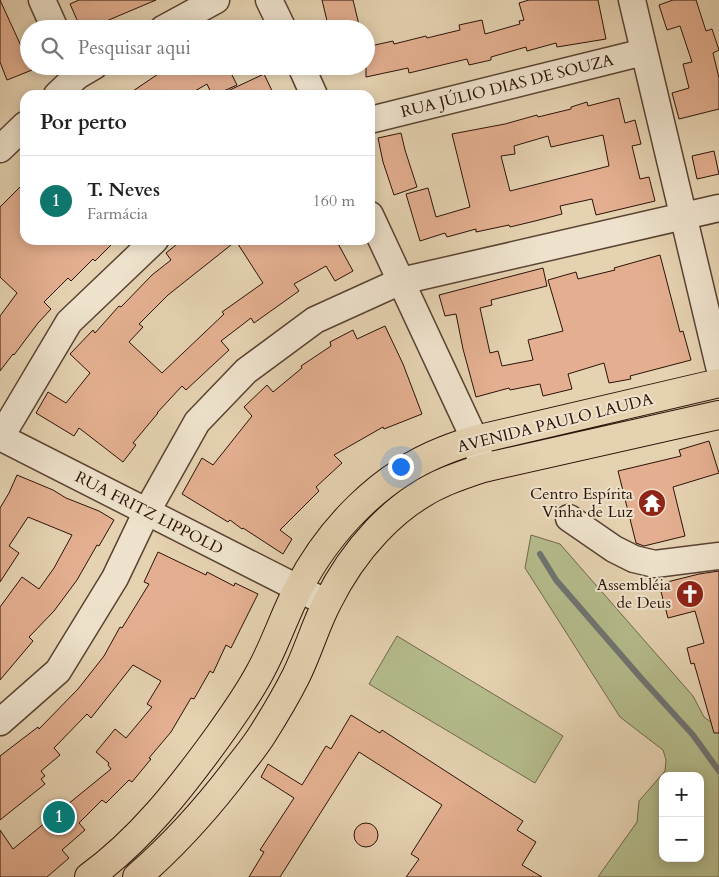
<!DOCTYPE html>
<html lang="pt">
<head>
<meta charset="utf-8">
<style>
	body { margin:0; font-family:Cardo,serif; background:#f6f6f6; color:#222 }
	.controls { position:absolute; right:15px; bottom:15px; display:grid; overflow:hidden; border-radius:10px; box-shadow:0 2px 12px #0003 }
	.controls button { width:45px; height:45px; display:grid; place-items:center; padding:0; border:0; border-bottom:1px solid #e0e0e0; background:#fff; color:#222; font:25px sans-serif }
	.you { position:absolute; left:400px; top:466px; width:18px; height:18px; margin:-12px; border:4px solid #fff; border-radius:50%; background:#1a73e8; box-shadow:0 0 0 8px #1a73e833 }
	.badge { display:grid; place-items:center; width:32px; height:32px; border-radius:50%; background:#0f766e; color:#fff; font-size:16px; font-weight:700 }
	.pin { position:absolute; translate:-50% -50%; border:2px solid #fff; box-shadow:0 1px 5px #0006 }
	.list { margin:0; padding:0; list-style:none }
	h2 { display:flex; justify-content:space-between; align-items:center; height:65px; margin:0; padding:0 20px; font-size:21px }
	h2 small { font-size:16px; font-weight:400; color:#767676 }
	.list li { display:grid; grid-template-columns:32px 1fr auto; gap:15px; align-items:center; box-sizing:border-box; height:90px; padding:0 20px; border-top:1px solid #e0e0e0 }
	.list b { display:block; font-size:19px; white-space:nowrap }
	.list p { margin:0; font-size:16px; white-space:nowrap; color:#767676 }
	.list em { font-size:16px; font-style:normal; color:#767676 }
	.icon { flex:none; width:28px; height:28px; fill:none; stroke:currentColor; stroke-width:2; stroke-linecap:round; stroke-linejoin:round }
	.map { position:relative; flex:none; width:719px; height:877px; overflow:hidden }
	.search { position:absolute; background:#fff; box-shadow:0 2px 12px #0003; left:20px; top:20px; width:355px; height:55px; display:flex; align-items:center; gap:12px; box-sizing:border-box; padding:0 18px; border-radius:28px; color:#767676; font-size:19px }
	.panel { position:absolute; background:#fff; box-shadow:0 2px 12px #0003; left:20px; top:90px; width:355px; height:155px; border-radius:15px }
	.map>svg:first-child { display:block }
	.green { fill:#b5bc8c; stroke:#70684a; fill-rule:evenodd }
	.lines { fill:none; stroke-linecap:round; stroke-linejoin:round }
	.stream { stroke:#6f7472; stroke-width:6 }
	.building { fill:#e3af90; stroke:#2c1308; fill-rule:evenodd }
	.minor-casing { stroke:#5a4332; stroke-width:29 }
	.major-casing { stroke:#2c1308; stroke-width:30 }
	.minor { stroke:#eee2cc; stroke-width:26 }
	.major { stroke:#e5d2b1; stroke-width:28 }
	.labels { text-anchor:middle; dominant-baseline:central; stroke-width:4; stroke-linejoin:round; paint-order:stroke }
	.street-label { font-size:16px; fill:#2c1308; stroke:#eee2cc }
	.poi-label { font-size:16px; fill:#2c1308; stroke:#eee2cc; text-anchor:end }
</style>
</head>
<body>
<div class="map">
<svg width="719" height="877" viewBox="0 0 719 877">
	<rect width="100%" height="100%" fill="#e5d2b1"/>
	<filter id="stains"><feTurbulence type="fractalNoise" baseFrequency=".004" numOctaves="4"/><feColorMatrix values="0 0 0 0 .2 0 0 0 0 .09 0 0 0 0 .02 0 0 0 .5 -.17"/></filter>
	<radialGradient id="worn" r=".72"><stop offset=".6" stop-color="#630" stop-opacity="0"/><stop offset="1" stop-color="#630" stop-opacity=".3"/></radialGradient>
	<!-- green -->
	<path class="green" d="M531 535 560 544 693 696 704 717 719 728V877H598L637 822 639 801 665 771 666 760 663 750 620 717 525 568ZM663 776H700V858H663Z
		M397 636 563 736 535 783 369 684Z"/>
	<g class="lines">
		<!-- stream -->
		<path class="stream" d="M540 554 556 580 641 678 693 735 719 771"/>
	</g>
	<!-- building -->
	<path class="building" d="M0 0 32 70 7 80 0 62Z
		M79 0H156L104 22 107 29H81L70 4Z
		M322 0H353L360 29H329Z
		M529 0H598L606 39 557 47 556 43 527 51 526 47 491 57V60L469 65 467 59 409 73 408 68 366 77V47L393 41 394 44 426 36 427 38 460 30 459 25 482 20 485 34 520 24 519 21 524 20 519 3Z
		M673 0H696L706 31 712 29 719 50 713 53 719 78V109L679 119 672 93 689 88 683 64 692 62 680 26 667 30 659 5Z
		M170 66H239L230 71 237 85 215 95H212L207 84 188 95H127Z
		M264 74 274 95H219Z
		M619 98 625 123 635 120 641 144 632 146 640 179 649 177 655 201 596 215 592 199 560 206 562 214 535 221 510 227 509 225 476 232V229L447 237 445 233 420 241 406 194 428 188 436 217 470 207 452 134 505 124 537 115 538 117 571 109V107L587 102 588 106ZM603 135 609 166 510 191 501 156 515 154 514 146 548 136 551 147Z
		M401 133 405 150 417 187 394 195 383 162 378 138Z
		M714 151 719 174 697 179 692 156Z
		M25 182V240H116L95 261 93 259 71 281 68 278 44 302 51 309 38 323 14 355 13 354 0 371V316L17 293 0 277V207Z
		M182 240H336L353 271 335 281 326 266 294 284 299 291 254 323 251 318 221 341 229 350 186 390 182 386 157 413H158L133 443 136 445 123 462 79 428 74 436 36 413 48 392 66 403 90 373 70 354 93 330 95 333 119 306 121 307 152 275 171 260 166 253ZM236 241 263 283 222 312 224 314 162 373 129 342 143 327 139 324 168 295Z
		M660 255 680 332 683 331 691 360 630 376 631 379 609 383 604 363 568 374 572 389 543 396 540 384 510 390 509 388 476 397 463 349 456 314 445 316 439 295 543 268 547 286 491 300 492 305 480 308 490 353 498 351 502 366 533 360 528 340 563 331 548 280 576 272 578 279 615 270 614 268Z
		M385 326 403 364 422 414 384 429 383 427 334 455 342 463 316 487 319 491 280 530 292 539 283 554 243 528 242 529 230 520 228 522 182 494 202 458 213 465 252 416 244 407 267 385 273 392 302 368 301 366 331 346 330 342 353 330 357 339Z
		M709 441 719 473 673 487 685 536 644 546 636 543 618 471 681 456 679 450Z
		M17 475 53 490 66 498 99 511 114 520 99 546 97 545 77 580 54 611 29 637 33 641 0 680V607L22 577 39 589 54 568 72 535 28 517 9 546 19 553 0 582V508L9 493Z
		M158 552 206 575 207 572 234 586 235 583 258 594 231 648 226 645 213 673 210 671 194 699 191 698 171 732 149 758 151 759 132 782 129 780 106 803 102 800 79 823 85 830 62 850 69 858 47 877H0V830L13 849 111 769 108 765 109 763 96 752 115 729 126 738 152 707 147 704 161 681 133 665 91 718 87 714 54 748 60 755 41 771 45 776 41 779 45 784 0 820V756L38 727 39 729 78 689 104 656 120 627 122 628 149 584 144 582Z
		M719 571V733H714L694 663 691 664 687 648 704 643 695 611 668 618 659 584 699 574Z
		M351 715 380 733 382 730 523 821 517 830 536 842 522 865 542 877H406L419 859 411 854 442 805 359 752 280 877H249L264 852 260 850 294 798 261 777 268 764 302 785 326 746 331 749Z
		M354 835a12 12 0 1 1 24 0a12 12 0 1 1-24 0Z"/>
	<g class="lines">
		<defs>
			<path id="minor" d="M42 0 55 29
				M269 0 283 29
				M632 0 719 366
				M163 29 216 0
				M301 66 314 95
				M57 95 77 76 94 66
				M370 120 644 52
				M0 149 25 125
				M370 215 475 440 483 468
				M0 437 327 603
				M0 438 69 322 155 240
				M569 518 614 549 634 559 655 564 719 556
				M0 722 58 671 115 578 147 511 197 422 246 371 315 320 401 281 719 208"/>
			<path id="major" d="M89 877C140 840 180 789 217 738 232 717 248 695 260 672 275 645 284 616 298 589 329 529 380 476 443 451 453 447 464 443 475 440L719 383
				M137 877C175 844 209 806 239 766 247 756 255 746 262 735 274 716 286 696 296 676 308 652 315 626 327 603 352 552 394 503 447 481 459 476 471 472 483 468L719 415"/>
		</defs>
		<!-- minor casing -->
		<use href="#minor" class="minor-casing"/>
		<!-- major casing -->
		<use href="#major" class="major-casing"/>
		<!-- minor -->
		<use href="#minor" class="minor"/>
		<!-- major -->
		<use href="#major" class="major"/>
	</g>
	<!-- icons -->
	<defs>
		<symbol id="temple-disc" viewBox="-11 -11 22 22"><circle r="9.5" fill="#8f2418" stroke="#eee2cc"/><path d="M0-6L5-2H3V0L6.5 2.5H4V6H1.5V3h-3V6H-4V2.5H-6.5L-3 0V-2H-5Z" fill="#fff"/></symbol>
		<symbol id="church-disc" viewBox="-11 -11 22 22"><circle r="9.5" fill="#8f2418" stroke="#eee2cc"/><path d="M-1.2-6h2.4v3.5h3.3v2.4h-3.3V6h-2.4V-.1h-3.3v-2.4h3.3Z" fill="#fff"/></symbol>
	</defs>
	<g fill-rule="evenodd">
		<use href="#temple-disc" x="636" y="487" width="32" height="32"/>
		<use href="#church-disc" x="674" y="578" width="32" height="32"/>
	</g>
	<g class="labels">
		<!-- street labels -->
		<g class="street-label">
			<text transform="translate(507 86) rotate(-14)">RUA JÚLIO DIAS DE SOUZA</text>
			<text transform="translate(555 423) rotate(-14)">AVENIDA PAULO LAUDA</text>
			<text transform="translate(149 513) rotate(27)">RUA FRITZ LIPPOLD</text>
		</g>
		<!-- poi labels -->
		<g class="poi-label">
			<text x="633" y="494">Centro Espírita<tspan x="633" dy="18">Vinha de Luz</tspan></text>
			<text x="671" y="585">Assembléia<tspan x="671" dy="18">de Deus</tspan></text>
		</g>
	</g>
	<rect width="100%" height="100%" filter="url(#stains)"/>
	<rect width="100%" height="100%" fill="url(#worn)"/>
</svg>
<div class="controls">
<button>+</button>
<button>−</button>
</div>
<div class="you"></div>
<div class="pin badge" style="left:59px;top:817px">1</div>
<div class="search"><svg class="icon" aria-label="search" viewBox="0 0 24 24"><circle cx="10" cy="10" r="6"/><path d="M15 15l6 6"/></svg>Pesquisar aqui</div>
<section class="panel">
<h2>Por perto<small></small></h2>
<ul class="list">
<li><span class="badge">1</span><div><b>T. Neves</b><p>Farmácia</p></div><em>160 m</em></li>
</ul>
</section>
</div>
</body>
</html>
